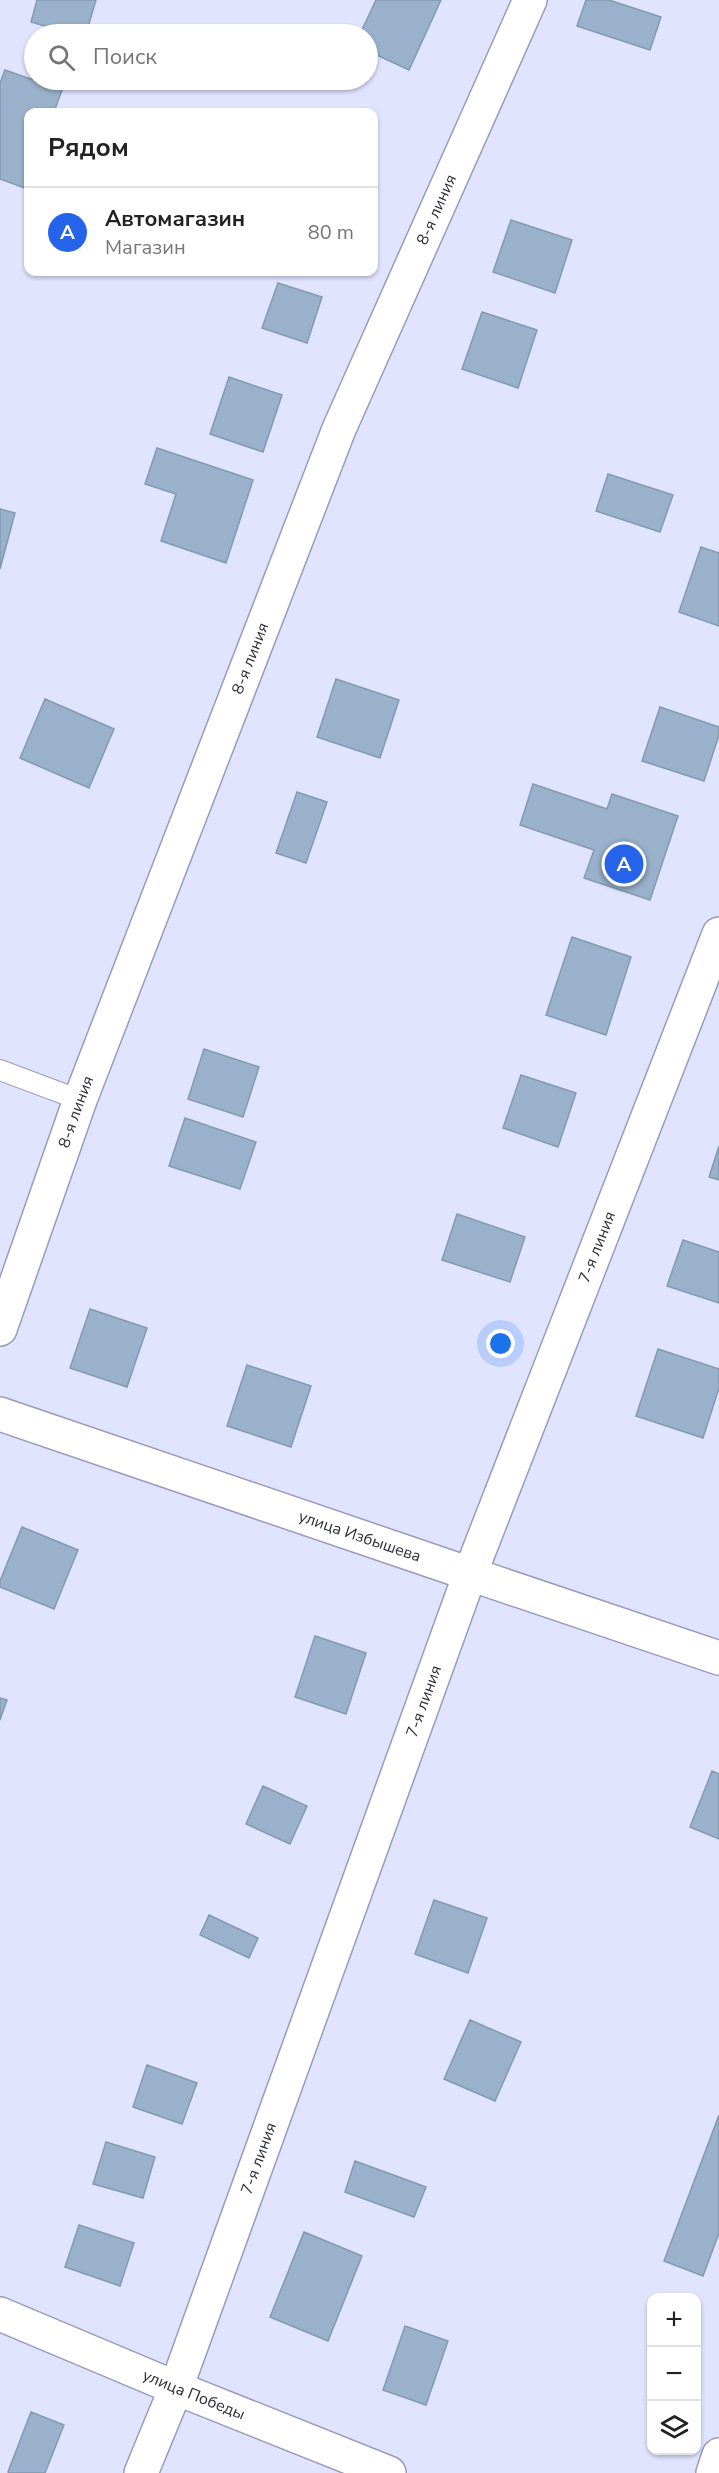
<!DOCTYPE html>
<html lang="ru">
<head>
<meta charset="utf-8">
<style>
	body { margin:0; font-family:"Nunito Sans",sans-serif; background:#f6f6f6; color:#222 }
	.controls { position:absolute; right:18px; bottom:18px; display:grid; overflow:hidden; border-radius:12px; box-shadow:0 2px 4px #0004 }
	.controls button { width:54px; height:54px; display:grid; place-items:center; padding:0; border:0; border-bottom:2px solid #e0e0e0; background:#fff; color:#222; font:30px sans-serif }
	.you { position:absolute; left:501px; top:1344px; width:21px; height:21px; margin:-15px; border:4px solid #fff; border-radius:50%; background:#1a73e8; box-shadow:0 0 0 9px #1a73e833 }
	.badge { display:grid; place-items:center; width:39px; height:39px; border-radius:50%; background:#2563eb; color:#fff; font-size:20px; font-weight:700 }
	.pin { position:absolute; translate:-50% -50%; border:3px solid #fff; box-shadow:0 2px 6px #0006 }
	.list { margin:0; padding:0; list-style:none }
	h2 { display:flex; justify-content:space-between; align-items:center; height:78px; margin:0; padding:0 24px; font-size:26px }
	h2 small { font-size:20px; font-weight:400; color:#767676 }
	.list li { display:grid; grid-template-columns:39px 1fr auto; gap:18px; align-items:center; box-sizing:border-box; height:90px; padding:0 24px; border-top:2px solid #e0e0e0 }
	.list b { display:block; font-size:22px; white-space:nowrap }
	.list p { margin:0; font-size:20px; white-space:nowrap; color:#767676 }
	.list em { font-size:20px; font-style:normal; color:#767676 }
	.icon { flex:none; width:33px; height:33px; fill:none; stroke:currentColor; stroke-width:2; stroke-linecap:round; stroke-linejoin:round }
	.map { position:relative; flex:none; width:719px; height:2473px; overflow:hidden }
	.search { position:absolute; background:#fff; box-shadow:0 2px 4px #0004; left:24px; top:24px; width:354px; height:66px; display:flex; align-items:center; gap:15px; box-sizing:border-box; padding:0 21px; border-radius:33px; color:#767676; font-size:22px }
	.panel { position:absolute; background:#fff; box-shadow:0 2px 4px #0004; left:24px; top:108px; width:354px; height:168px; border-radius:12px }
	.map>svg:first-child { display:block }
	.building { fill:#99b1cb; stroke:#8299b3; stroke-width:1.5 }
	.lines { fill:none; stroke-linecap:round; stroke-linejoin:round }
	.lane-casing { stroke:#989bbb; stroke-width:22 }
	.street-casing { stroke:#989bbb; stroke-width:36 }
	.secondary-casing { stroke:#989bbb; stroke-width:36 }
	.lane { stroke:#fff; stroke-width:20 }
	.street { stroke:#fff; stroke-width:33 }
	.secondary { stroke:#fff; stroke-width:33 }
	.labels { text-anchor:middle; dominant-baseline:central; stroke-width:6; stroke-linejoin:round; paint-order:stroke }
	.street-label { font-size:16px; fill:#2b2d3a; stroke:#e0e4ff }
</style>
</head>
<body>
<div class="map">
<svg width="719" height="2473" viewBox="0 0 719 2473">
	<rect width="100%" height="100%" fill="#e0e4ff"/>
	<!-- building -->
	<path class="building" d="M37 0H96L86 34H72L31 22Z
		M376 0H441L409 70 368 51V34H360Z
		M586 0H609L661 17 650 50 577 26Z
		M5 70 62 90 54 112H28L27 189 0 179V83Z
		M511 220 572 240 555 293 493 272Z
		M278 283 322 297 307 343 262 328Z
		M482 312 537 330 518 388 462 369Z
		M229 377 282 395 263 452 210 434Z
		M157 448 253 480 226 563 161 541 176 494 145 484Z
		M608 474 673 495 660 532 596 511Z
		M0 509 15 513 0 569Z
		M701 547 719 553V626L679 612Z
		M336 679 399 700 380 758 317 737Z
		M45 699 114 729 89 788 20 758Z
		M660 707 719 727V735L704 781 642 761Z
		M533 784 607 809 612 794 678 816 650 900 584 878 594 850 520 825Z
		M297 792 327 802 306 863 276 853Z
		M572 937 631 957 606 1035 546 1015Z
		M204 1049 259 1067 243 1117 188 1099Z
		M521 1075 576 1093 558 1147 503 1128Z
		M185 1118 256 1142 240 1189 169 1166Z
		M719 1146V1180L709 1177Z
		M457 1214 525 1237 510 1282 442 1260Z
		M683 1240 719 1252V1303L667 1286Z
		M90 1309 147 1328 127 1387 70 1368Z
		M658 1349 719 1369V1388L703 1438 636 1416Z
		M247 1365 311 1386 291 1447 227 1426Z
		M22 1527 78 1550 54 1609 0 1587V1581Z
		M315 1636 366 1653 346 1714 295 1697Z
		M0 1698 7 1700 0 1720Z
		M712 1771 719 1774V1839L690 1827Z
		M263 1786 307 1806 290 1844 246 1824Z
		M434 1900 487 1918 468 1973 415 1954Z
		M209 1915 258 1938 249 1958 200 1935Z
		M470 2020 521 2042 495 2101 444 2079Z
		M147 2065 197 2083 182 2124 133 2107Z
		M719 2115V2233L703 2276 664 2261Z
		M106 2142 155 2157 143 2198 93 2184Z
		M355 2161 426 2187 414 2217 345 2192Z
		M79 2225 134 2243 120 2286 65 2267Z
		M304 2232 362 2256 328 2341 270 2317Z
		M405 2326 448 2341 426 2405 383 2390Z
		M31 2412 64 2425 45 2473H10L8 2472Z"/>
	<g class="lines">
		<defs>
			<path id="lane" d="M0 1070 80 1100"/>
			<g id="street">
				<path id="s1" d="M0 1329 80 1100 339 429 530 0"/>
				<path id="s2" d="M0 1414 470 1574"/>
				<path id="s3" d="M0 2314 176 2388 389 2473"/>
				<path d="M713 2473 719 2455"/>
			</g>
			<g id="secondary">
				<path d="M470 1574 719 1658"/>
				<path id="s4" d="M141 2473 176 2388 470 1574 719 934"/>
			</g>
		</defs>
		<!-- lane casing -->
		<use href="#lane" class="lane-casing"/>
		<!-- street casing -->
		<use href="#street" class="street-casing"/>
		<!-- secondary casing -->
		<use href="#secondary" class="secondary-casing"/>
		<!-- lane -->
		<use href="#lane" class="lane"/>
		<!-- street -->
		<use href="#street" class="street"/>
		<!-- secondary -->
		<use href="#secondary" class="secondary"/>
	</g>
	<g class="labels">
		<!-- street labels -->
		<g class="street-label">
			<text stroke="none"><textPath href="#s1" startOffset="1202">8-я линия</textPath></text>
			<text stroke="none"><textPath href="#s1" startOffset="716">8-я линия</textPath></text>
			<text stroke="none"><textPath href="#s1" startOffset="230">8-я линия</textPath></text>
			<text stroke="none"><textPath href="#s4" startOffset="1308">7-я линия</textPath></text>
			<text stroke="none"><textPath href="#s2" startOffset="380">улица Избышева</textPath></text>
			<text stroke="none"><textPath href="#s4" startOffset="822">7-я линия</textPath></text>
			<text stroke="none"><textPath href="#s4" startOffset="336">7-я линия</textPath></text>
			<text stroke="none"><textPath href="#s3" startOffset="210">улица Победы</textPath></text>
		</g>
	</g>
</svg>
<div class="controls">
<button>+</button>
<button>−</button>
<button><svg class="icon" aria-label="layers" viewBox="0 0 24 24"><path d="M12 4l9 5-9 5-9-5zM3 14l9 5 9-5"/></svg></button>
</div>
<div class="you"></div>
<div class="pin badge" style="left:624px;top:864px">A</div>
<div class="search"><svg class="icon" aria-label="search" viewBox="0 0 24 24"><circle cx="10" cy="10" r="6"/><path d="M15 15l6 6"/></svg>Поиск</div>
<section class="panel">
<h2>Рядом<small></small></h2>
<ul class="list">
<li><span class="badge">A</span><div><b>Автомагазин</b><p>Магазин</p></div><em>80 m</em></li>
</ul>
</section>
</div>
</body>
</html>
